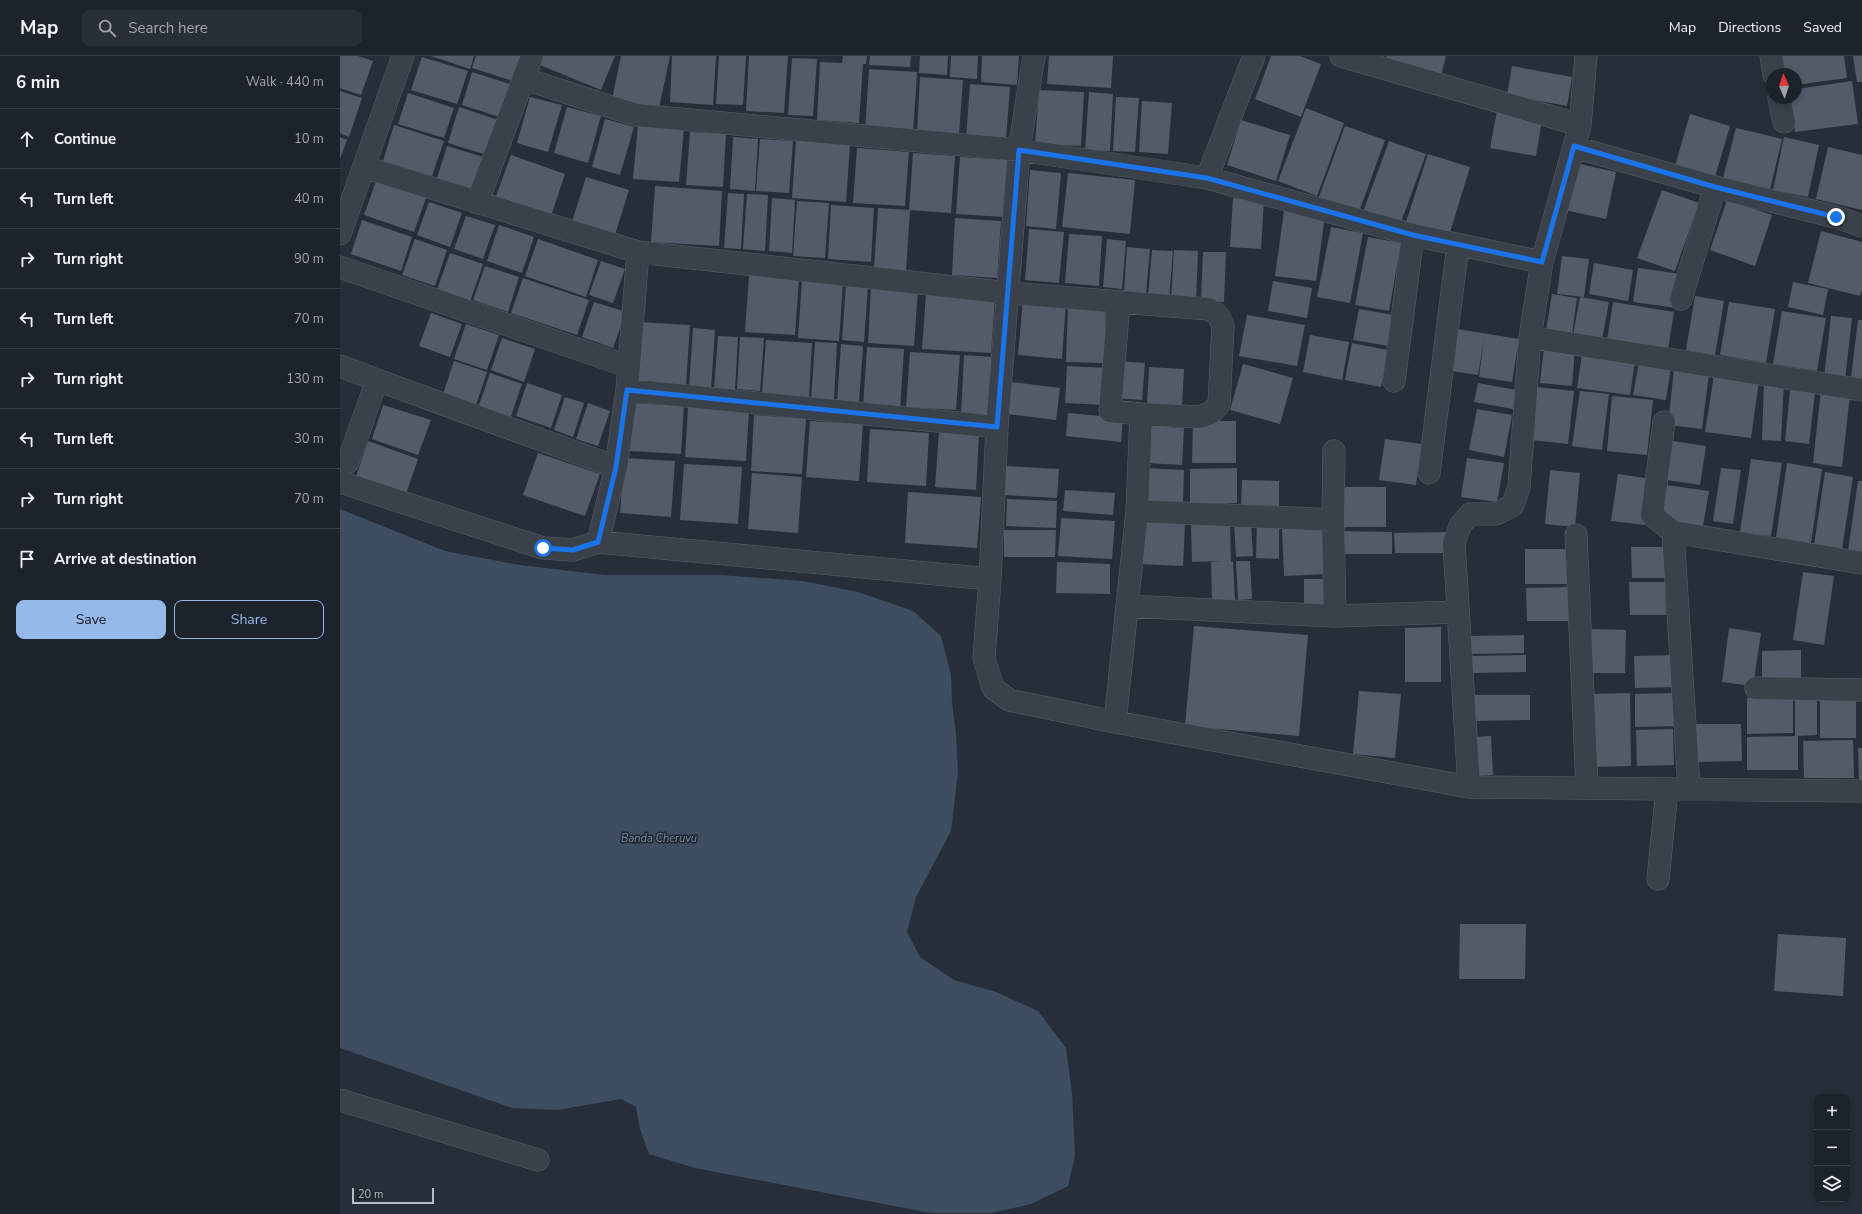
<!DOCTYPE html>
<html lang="en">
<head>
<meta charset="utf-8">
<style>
	body { margin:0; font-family:"Nunito Sans",sans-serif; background:#292f37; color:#f1f3f6 }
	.controls { position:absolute; right:12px; bottom:12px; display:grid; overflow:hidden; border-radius:8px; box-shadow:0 2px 6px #0003 }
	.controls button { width:36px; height:36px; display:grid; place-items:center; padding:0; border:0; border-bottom:1px solid #3a4047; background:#1c232b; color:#f1f3f6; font:20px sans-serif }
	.compass { position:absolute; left:1426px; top:12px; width:36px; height:36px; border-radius:50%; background:#1c232b; box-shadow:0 2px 6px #0003; rotate:357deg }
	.scale { position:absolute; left:12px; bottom:10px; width:82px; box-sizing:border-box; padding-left:4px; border:2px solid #b5bcc5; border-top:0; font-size:11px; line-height:14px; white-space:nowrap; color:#b5bcc5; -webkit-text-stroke:3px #1f262f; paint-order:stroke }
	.stop { position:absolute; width:12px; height:12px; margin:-9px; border:3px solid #1a73e8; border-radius:50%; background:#fff }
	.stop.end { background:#1a73e8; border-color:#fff; box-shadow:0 1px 4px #0008 }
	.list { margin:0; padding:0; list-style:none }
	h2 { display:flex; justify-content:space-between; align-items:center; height:52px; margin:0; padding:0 16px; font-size:17px }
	h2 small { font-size:13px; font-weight:400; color:#a0a4a9 }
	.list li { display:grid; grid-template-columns:26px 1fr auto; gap:12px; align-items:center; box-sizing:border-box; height:60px; padding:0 16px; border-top:1px solid #3a4047 }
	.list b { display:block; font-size:15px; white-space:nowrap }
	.list em { font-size:13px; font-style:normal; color:#a0a4a9 }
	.actions { display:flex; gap:8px; padding:12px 16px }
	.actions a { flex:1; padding:9px 0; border:1px solid #95baea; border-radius:8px; text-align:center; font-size:14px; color:#95baea }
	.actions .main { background:#95baea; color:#111 }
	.icon { flex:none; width:22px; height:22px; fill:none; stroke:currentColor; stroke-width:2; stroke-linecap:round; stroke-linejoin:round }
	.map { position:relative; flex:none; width:1522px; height:1158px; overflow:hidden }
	header { display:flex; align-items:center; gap:24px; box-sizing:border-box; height:56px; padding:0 20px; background:#1c232b; border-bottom:1px solid #3a4047 }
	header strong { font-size:19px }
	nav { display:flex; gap:22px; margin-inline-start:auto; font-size:14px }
	.search { width:280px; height:36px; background:#292f37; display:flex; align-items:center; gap:10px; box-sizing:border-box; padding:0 14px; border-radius:8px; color:#a0a4a9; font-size:15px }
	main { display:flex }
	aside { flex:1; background:#1c232b }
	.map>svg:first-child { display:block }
	.water { fill:#3e4e60 }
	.building { fill:#525b67 }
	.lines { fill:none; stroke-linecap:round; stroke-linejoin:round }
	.minor-casing { stroke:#585f68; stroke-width:23 }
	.minor { stroke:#3a414a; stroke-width:22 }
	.route { stroke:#1a73e8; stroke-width:5 }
	.labels { text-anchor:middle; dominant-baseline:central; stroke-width:3; stroke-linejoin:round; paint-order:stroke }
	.water-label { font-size:11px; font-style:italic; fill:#7a8ea5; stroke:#1f262f }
</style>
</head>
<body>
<header>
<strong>Map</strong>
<div class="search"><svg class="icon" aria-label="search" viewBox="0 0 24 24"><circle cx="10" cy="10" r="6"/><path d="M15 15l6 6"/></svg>Search here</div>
<nav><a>Map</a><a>Directions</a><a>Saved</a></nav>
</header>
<main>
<aside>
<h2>6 min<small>Walk · 440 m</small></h2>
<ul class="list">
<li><svg class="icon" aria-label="ahead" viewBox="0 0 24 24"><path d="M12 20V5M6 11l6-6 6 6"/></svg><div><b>Continue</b></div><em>10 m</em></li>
<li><svg class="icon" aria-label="left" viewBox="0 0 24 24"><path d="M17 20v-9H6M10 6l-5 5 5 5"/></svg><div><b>Turn left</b></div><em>40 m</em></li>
<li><svg class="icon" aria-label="right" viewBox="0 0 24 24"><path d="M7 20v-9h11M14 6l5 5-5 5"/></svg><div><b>Turn right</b></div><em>90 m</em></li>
<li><svg class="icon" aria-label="left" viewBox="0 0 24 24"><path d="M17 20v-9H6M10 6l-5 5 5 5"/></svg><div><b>Turn left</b></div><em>70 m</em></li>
<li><svg class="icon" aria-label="right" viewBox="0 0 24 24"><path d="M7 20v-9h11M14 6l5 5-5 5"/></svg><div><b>Turn right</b></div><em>130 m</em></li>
<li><svg class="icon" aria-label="left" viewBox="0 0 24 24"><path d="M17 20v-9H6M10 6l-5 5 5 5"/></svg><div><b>Turn left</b></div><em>30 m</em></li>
<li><svg class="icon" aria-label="right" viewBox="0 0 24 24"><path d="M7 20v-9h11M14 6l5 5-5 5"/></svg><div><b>Turn right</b></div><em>70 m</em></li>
<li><svg class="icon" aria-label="arrive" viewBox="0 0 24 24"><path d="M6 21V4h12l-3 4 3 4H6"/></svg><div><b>Arrive at destination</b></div></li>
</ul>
<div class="actions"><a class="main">Save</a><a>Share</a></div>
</aside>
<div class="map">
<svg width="1522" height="1158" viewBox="0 0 1522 1158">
	<rect width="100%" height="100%" fill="#262f39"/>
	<!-- water -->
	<path class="water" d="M0 453 105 495 180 509 264 519H380L463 525 518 536 573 555 601 580 611 619 612 647 616 678 618 716 611 775 576 841 567 876 580 901 614 924 656 936 698 955 726 992 732 1037 735 1100 728 1130 691 1148 651 1157H591L355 1112 309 1098 300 1073 296 1051 281 1043 217 1054 172 1052 0 992Z"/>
	<!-- building -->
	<path class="building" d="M0 0H18L33 5 21 39 0 32Z
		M91 0H134L130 13Z
		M136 0H184L176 26 132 12Z
		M203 0H275L261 34 200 9Z
		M281 0H330L319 52 272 43Z
		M332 0H376L373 49 330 46Z
		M379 0H406L403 49 376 48Z
		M409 0H448L444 57 406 55Z
		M503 0H527L526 8H523L519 67 477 64 480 6 502 7Z
		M530 0H571L570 11 529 9Z
		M580 0H608L607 19 579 17Z
		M611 0H638L637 23 610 21Z
		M642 0H679L677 29 641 26Z
		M709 0H773L771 32 707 28Z
		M931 0H960L981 8 961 61 915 43Z
		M1047 0H1106L1101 20 1046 6Z
		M1440 0H1504L1507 22 1456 29V18H1442Z
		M1513 0H1522V26H1517Z
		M82 1 128 15 117 48 71 34Z
		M452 2 477 3 473 60 448 59Z
		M1172 10 1232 21 1227 50 1167 39Z
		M529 13 577 16 573 78 525 75Z
		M132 16 173 29 163 62 122 49Z
		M580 21 623 24 619 79 577 77Z
		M1512 25 1518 68 1455 76 1451 42H1456V33Z
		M630 28 670 31 666 84 626 82Z
		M699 34 744 36 741 90 695 88Z
		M0 35 22 42 9 81 0 77Z
		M749 36 773 38 770 95 745 94Z
		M68 37 114 52 104 82 58 68Z
		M190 41 222 49 208 96 177 87Z
		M776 41 799 42 795 96 773 95Z
		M802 45 832 47 828 98 799 96Z
		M119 51 161 65 150 100 108 87Z
		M227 51 261 60 248 107 214 97Z
		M966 52 1004 67 977 140 938 125Z
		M1157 55 1202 64 1196 100 1150 92Z
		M1350 58 1390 70 1375 121 1335 110Z
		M265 63 294 71 280 119 252 111Z
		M901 64 950 79 936 125 887 109Z
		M54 69 104 85 92 120 43 105Z
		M298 69 344 73 339 126 293 123Z
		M1005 70 1045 84 1019 156 979 141Z
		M1396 72 1442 83 1430 134 1383 122Z
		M350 76 386 78 383 131 346 129Z
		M0 81 7 84 0 103Z
		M393 81 418 83 415 135 390 133Z
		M1444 81 1479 89 1468 141 1433 134Z
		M420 83 453 85 449 137 416 135Z
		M456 84 510 88 506 146 452 142Z
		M1049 85 1086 98 1060 169 1023 156Z
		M107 90 143 101 133 133 97 122Z
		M1488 91 1522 99V154L1476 143Z
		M517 92 569 96 565 150 513 147Z
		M573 97 615 100 611 157 569 154Z
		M1088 98 1130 111 1108 183 1065 169Z
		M171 99 225 118 211 160 156 140Z
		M620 101 667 104 664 161 616 158Z
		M1235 107 1276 116 1266 163 1225 154Z
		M690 114 721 117 716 173 686 170Z
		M728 117 795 124 790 178 722 171Z
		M246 121 289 134 274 182 231 169Z
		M36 125 86 142 74 176 24 159Z
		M315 130 382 135 379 190 311 186Z
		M1322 134 1359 147 1335 215 1297 202Z
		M388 137 404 138 401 193 384 192Z
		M407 138 428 139 425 195 403 193Z
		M432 142 455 144 452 197 429 195Z
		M893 142 924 144 921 193 890 191Z
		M1387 144 1432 159 1415 210 1370 194Z
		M457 145 489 147 485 202 453 200Z
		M89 146 122 157 110 191 77 179Z
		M491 149 534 152 531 206 488 203Z
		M538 152 570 154 566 215 534 213Z
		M944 155 985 160 976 225 935 220Z
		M126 160 155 169 143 203 114 193Z
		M615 162 661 165 657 222 612 219Z
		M22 164 72 181 61 215 11 198Z
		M159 169 194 181 182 217 147 205Z
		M991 171 1023 177 1010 247 977 241Z
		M689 173 724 176 719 227 685 224Z
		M1481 175 1522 186V233L1520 240 1468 227Z
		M729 178 762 180 759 230 725 227Z
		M1028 181 1061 187 1049 255 1015 249Z
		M75 183 107 194 95 230 62 219Z
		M198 183 258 204 246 241 185 220Z
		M767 183 786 185 782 233 763 231Z
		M787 191 810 193 806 238 784 236Z
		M812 194 833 195 829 243 808 242Z
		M834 194 858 195 856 246 831 245Z
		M863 196H886L884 246 861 245Z
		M110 197 143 208 130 246 97 234Z
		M1222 200 1249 203 1244 241 1217 238Z
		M261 205 285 213 273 247 249 239Z
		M1254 207 1293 214 1288 245 1249 238Z
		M145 210 179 221 168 256 133 244Z
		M1298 212 1341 218 1336 252 1293 246Z
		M409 219 459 223 455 279 405 276Z
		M183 222 249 244 237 279 171 257Z
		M462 223 503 226 499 285 458 282Z
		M933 225 972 232 967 262 928 255Z
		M1453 226 1488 233 1483 259 1448 251Z
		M506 228 528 230 524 286 502 284Z
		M531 231 578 234 574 290 528 287Z
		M586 238 655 242 651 297 582 293Z
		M1212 238 1237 242 1232 278 1206 275Z
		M1355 240 1384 245 1375 299 1346 294Z
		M1240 241 1269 246 1262 284 1233 279Z
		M683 243 726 246 722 303 678 299Z
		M254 246 286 256 273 292 242 281Z
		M1273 246 1334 256 1328 293 1267 284Z
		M1389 246 1435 253 1426 307 1380 299Z
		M728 251 766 252 764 307 726 306Z
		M1019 253 1054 259 1049 290 1013 284Z
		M1442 255 1486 262 1477 315 1433 308Z
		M91 257 122 268 110 301 79 290Z
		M907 259 965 269 957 310 899 300Z
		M1491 260 1512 262 1505 324 1484 322Z
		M1518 264H1522V323L1511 322Z
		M298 266 350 269 346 329 294 326Z
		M126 268 159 279 147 314 114 303Z
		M353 272 375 274 371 333 349 332Z
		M1111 272 1179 283 1172 326 1139 321 1144 283 1138 319 1105 314Z
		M970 279 1009 286 1002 324 963 316Z
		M378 280 398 281 395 334 374 333Z
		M400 281 424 282 420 335 397 333Z
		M162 282 195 293 184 326 151 314Z
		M426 284 472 287 469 341 422 338Z
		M475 286 497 287 494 345 471 344Z
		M1012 287 1048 294 1041 331 1005 324Z
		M501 288 523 290 519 347 497 346Z
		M1204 290 1235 293 1232 330 1200 327Z
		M527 291 564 293 560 354 523 351Z
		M570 296 620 299 616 354 566 351Z
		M1242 298 1295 305 1290 339 1237 332Z
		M624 299 653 301 649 360 621 358Z
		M114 305 147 316 136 349 103 338Z
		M777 305 805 307 802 344 775 342Z
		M1299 306 1331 311 1326 344 1293 339Z
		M903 308 953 322 940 368 890 354Z
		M727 310 768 312 766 349 725 347Z
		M809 311 844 313 842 350 807 348Z
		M1334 313 1369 318 1362 373 1328 369Z
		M150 317 182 328 170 363 138 352Z
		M1374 319 1419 325 1411 382 1365 376Z
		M1424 325 1444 326 1441 385 1422 384Z
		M671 326 720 332 716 364 667 358Z
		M187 327 222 339 211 372 176 360Z
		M1138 327 1176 334 1173 353 1134 346Z
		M1197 331 1234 335 1228 388 1191 384Z
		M1450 334 1475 337 1469 388 1445 385Z
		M1481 334 1510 338 1502 411 1473 407Z
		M1240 335 1269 338 1262 394 1232 390Z
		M1272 340 1313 344 1307 399 1267 395Z
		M225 341 244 347 233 381 214 374Z
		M248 347 270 355 258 390 236 383Z
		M292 347 344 350 341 398 289 395Z
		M43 349 91 364 78 399 32 383Z
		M348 351 409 354 406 405 345 401Z
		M1137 353 1172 359 1164 401 1129 394Z
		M728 357 783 362 781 386 726 380Z
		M414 359 466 363 462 418 411 415Z
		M470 365 523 368 519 425 466 421Z
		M853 365H896V407H852Z
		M809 370 844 372 842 409 807 407Z
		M530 373 589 377 586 430 527 426Z
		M599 376 639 378 636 434 595 431Z
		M1045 383 1082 388 1076 429 1039 424Z
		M28 385 78 403 66 438 16 421Z
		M1333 385 1366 390 1360 429 1327 424Z
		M198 397 260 418 245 460 183 439Z
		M284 402 335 405 331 461 280 457Z
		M1127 402 1164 407 1157 446 1121 441Z
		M1411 403 1442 407 1431 480 1400 476Z
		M1447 407 1482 413 1471 487 1436 481Z
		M344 408 402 411 398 468 340 464Z
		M665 410 719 413 717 442 664 439Z
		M805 412 844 414 843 447 803 445Z
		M897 412V447L850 448V413Z
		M1381 412 1401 414 1393 468 1373 465Z
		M1210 414 1240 417 1235 471 1205 468Z
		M1485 416 1513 421 1502 493 1474 489Z
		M412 417 462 421 458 477 408 473Z
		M1278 418 1311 423 1305 469 1271 465Z
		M902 424 939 425V450L901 449Z
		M1518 425H1522V497L1508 495Z
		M1326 429 1369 435 1363 470 1321 464Z
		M1000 431H1046V471H1000Z
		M725 434 775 437 773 459 723 455Z
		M568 436 641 441 637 492 565 487Z
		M667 443 717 445 716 472 666 470Z
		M721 462 775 465 772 503 718 500Z
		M917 462 939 463V503L916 502Z
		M911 464 913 500 896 501 894 465Z
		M890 466 891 506 893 505 895 545H872L871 506 882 505 852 506 851 467Z
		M801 467 845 468 843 510 799 508Z
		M986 471 987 518 944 520 942 473Z
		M664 474H716L715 501H664Z
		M1000 475 1052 476V498H1000Z
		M1107 476V497H1055L1054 477Z
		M1291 491H1327L1328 522H1292Z
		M1185 493H1226L1227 528H1185Z
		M896 505H910L912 543 898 544Z
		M717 506 770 508V538L716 537Z
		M1463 516 1494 520 1484 589 1453 584Z
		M964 523H988V551H964Z
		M1289 526H1325L1326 559H1290Z
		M1229 531 1230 565H1187L1186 532Z
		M854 570 968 579 959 680 845 670Z
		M1101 571V626H1065V572Z
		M1389 572 1421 577 1413 630 1382 626Z
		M1252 573 1286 574 1285 617H1251Z
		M1184 579V597L1131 598V580Z
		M1461 594V628L1422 629V595Z
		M1186 599V616L1132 617V600Z
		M1335 599 1336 631 1295 632 1294 600Z
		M1019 635 1061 638 1055 702 1013 698Z
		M1290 637 1291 710 1252 711 1251 638Z
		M1336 637V670L1295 671V638Z
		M1133 639H1190V664L1134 665Z
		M1453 641V677L1407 678V642Z
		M1455 644H1477V679L1455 680Z
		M1480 644H1516V682H1480Z
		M1355 668H1401L1402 705 1355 706Z
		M1333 673 1334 709 1297 710 1296 674Z
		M1151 680 1153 719 1137 720 1134 681Z
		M1458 680V714H1407V681Z
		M1513 684 1514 722H1464L1463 685Z
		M1518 692H1522V726H1519Z
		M1120 868H1186L1185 923H1119Z
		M1438 878 1506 882 1503 940 1434 935Z"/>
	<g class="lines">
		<defs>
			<path id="minor" d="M1001 0 1240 69
				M1431 0 1434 18
				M185 23 296 59 679 94 867 122 1073 179 1202 206
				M1439 42 1444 66
				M1234 91 1375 131 1496 161 1522 170
				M24 111 298 196 669 237 868 253 878 259 883 270 879 348 871 357 859 361 801 358
				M867 122 914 0
				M137 147 192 0
				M0 178 63 0
				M0 211 287 310
				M1341 243 1375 131
				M1190 281 1522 334
				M0 310 37 324
				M1054 325 1073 179
				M287 334 657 371
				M1324 366 1312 459 1333 476 1522 507
				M994 395 993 464 995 560
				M8 406 37 324 276 411
				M1089 417 1118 189
				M0 426 203 492 233 494 258 486 650 523 644 602 653 632 669 644 775 666 1129 731 1522 735
				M797 455 993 464
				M1333 476 1349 733
				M1236 479 1247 732
				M258 486 276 411 287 334 298 196
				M650 523 657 371 679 94 694 0
				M787 550 995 560 1118 556
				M1416 632 1522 634
				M775 666 797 455 801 358 770 355 779 245
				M1129 731 1114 487 1120 470 1130 458H1156L1173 449 1179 431 1190 281 1202 206 1240 69 1246 0
				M1318 823 1327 733
				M0 1044 198 1104"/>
		</defs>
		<!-- minor casing -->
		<use href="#minor" class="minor-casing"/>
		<!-- minor -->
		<use href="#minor" class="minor"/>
	</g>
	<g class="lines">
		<!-- route -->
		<path class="route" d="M203 492 233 494 258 486 276 411 287 334 657 371 679 94 867 122 1073 179 1202 206 1234 90 1375 131 1496 161"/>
	</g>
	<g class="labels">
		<!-- water labels -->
		<g class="water-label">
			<text x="319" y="782">Banda Cheruvu</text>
		</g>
	</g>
</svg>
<div class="controls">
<button>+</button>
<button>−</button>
<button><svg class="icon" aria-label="layers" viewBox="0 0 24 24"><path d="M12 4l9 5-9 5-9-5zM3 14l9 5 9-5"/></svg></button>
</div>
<svg class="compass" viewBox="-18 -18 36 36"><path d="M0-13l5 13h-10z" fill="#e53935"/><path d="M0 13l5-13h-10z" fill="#a0a4a9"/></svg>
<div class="scale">20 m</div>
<div class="stop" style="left:203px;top:492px"></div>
<div class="stop end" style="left:1496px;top:161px"></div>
</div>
</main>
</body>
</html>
